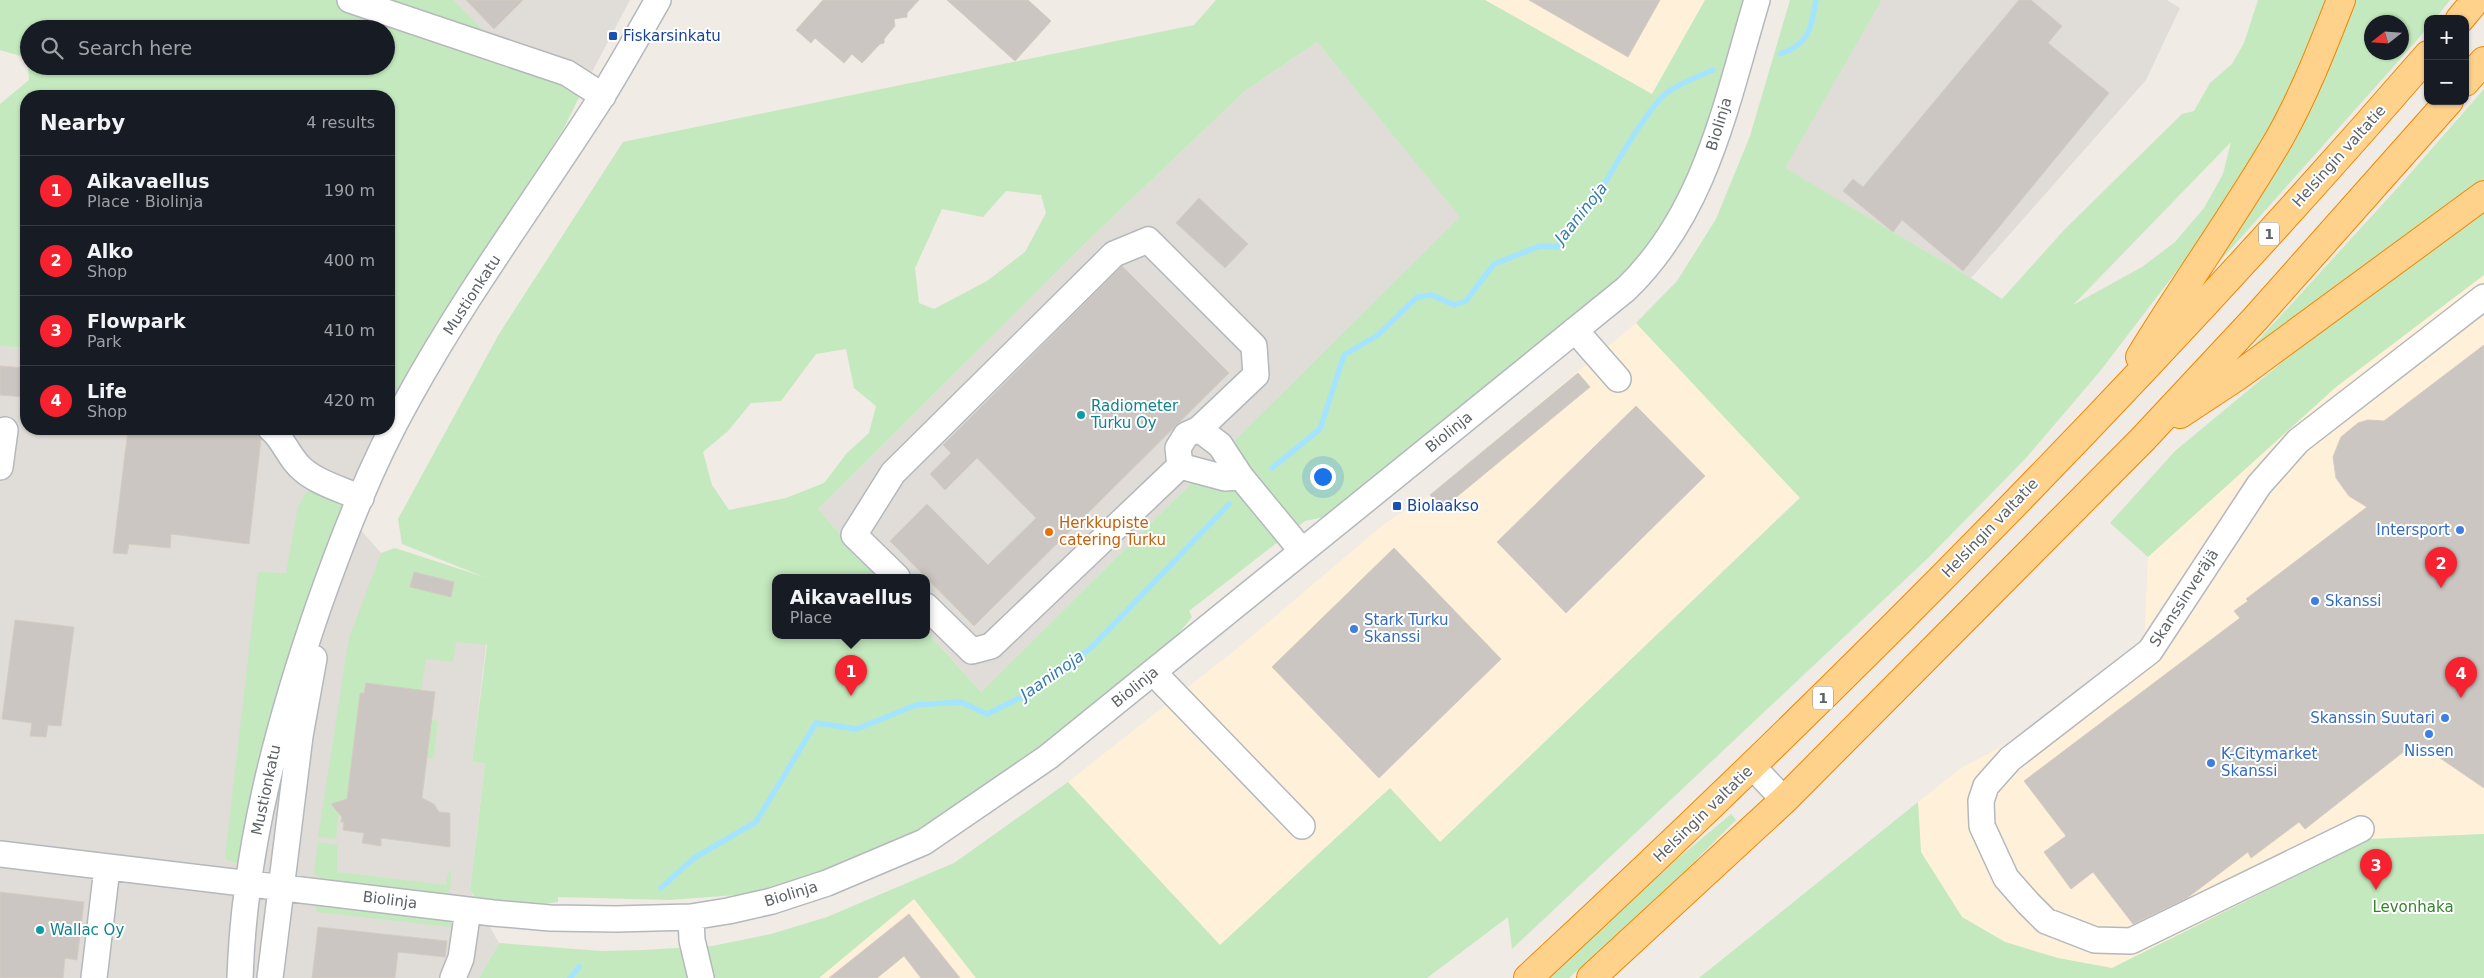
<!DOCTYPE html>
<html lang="en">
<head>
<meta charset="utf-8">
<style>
	body { margin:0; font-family:"DejaVu Sans",sans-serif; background:#242831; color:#f1f3f6 }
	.controls { position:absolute; right:15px; top:15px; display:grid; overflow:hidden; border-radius:10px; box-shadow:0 1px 4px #0004 }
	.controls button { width:45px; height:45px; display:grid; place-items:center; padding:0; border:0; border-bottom:1px solid #363941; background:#171b24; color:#f1f3f6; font:25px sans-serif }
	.compass { position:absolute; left:2364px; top:15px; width:45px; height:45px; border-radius:50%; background:#171b24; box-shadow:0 1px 4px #0004; rotate:253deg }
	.you { position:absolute; left:1322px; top:476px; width:18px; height:18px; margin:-12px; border:4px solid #fff; border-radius:50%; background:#1a73e8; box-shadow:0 0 0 8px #1a73e833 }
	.badge { display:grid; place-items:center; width:32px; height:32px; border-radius:50%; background:#f7222f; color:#fff; font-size:16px; font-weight:700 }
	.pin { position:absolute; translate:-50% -41px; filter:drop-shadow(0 1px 2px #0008) }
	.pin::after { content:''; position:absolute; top:26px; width:18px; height:15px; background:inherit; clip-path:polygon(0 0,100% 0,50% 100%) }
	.popup { position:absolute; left:772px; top:574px; width:158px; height:65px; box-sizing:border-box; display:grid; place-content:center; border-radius:10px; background:#171b24; filter:drop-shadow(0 1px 4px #0005); font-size:16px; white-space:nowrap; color:#9ea1a6 }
	.popup b { font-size:19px; color:#f1f3f6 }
	.popup::after { content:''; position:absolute; left:50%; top:100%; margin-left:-10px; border:10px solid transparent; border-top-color:#171b24 }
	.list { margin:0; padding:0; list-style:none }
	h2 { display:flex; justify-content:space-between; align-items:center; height:65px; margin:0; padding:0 20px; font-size:21px }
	h2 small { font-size:16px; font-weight:400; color:#9ea1a6 }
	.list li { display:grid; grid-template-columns:32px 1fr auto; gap:15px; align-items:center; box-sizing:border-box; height:70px; padding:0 20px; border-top:1px solid #363941 }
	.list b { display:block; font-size:19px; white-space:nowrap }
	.list p { margin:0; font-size:16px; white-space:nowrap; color:#9ea1a6 }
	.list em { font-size:16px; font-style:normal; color:#9ea1a6 }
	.icon { flex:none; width:28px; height:28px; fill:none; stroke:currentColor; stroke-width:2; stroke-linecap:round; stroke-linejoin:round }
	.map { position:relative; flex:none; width:2484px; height:978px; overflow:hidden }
	.search { position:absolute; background:#171b24; box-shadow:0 1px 4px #0004; left:20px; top:20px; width:375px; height:55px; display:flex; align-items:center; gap:12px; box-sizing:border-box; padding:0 18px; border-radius:28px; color:#9ea1a6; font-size:19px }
	.panel { position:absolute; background:#171b24; box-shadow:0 1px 4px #0004; left:20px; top:90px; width:375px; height:345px; border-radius:20px }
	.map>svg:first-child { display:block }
	.commercial { fill:#fff1d9 }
	.industrial { fill:#e0ddd8 }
	.green { fill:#c4e9be; fill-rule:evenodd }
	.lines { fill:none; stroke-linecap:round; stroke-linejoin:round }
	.stream { stroke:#a4e4ff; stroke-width:5.5 }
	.building { fill:#cbc6c1; stroke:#d5ccc1 }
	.minor-casing { stroke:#b4b8bc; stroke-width:28 }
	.highway-casing { stroke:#f38500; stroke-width:30 }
	.minor { stroke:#fff; stroke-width:25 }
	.highway { stroke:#ffd28b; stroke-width:28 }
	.transit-dot { fill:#1a4fb4; stroke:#fff; stroke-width:2 }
	.culture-dot { fill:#0f9aa8; stroke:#fff; stroke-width:2 }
	.shop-dot { fill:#3f7fe0; stroke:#fff; stroke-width:2 }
	.food-dot { fill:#e8710a; stroke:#fff; stroke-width:2 }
	.labels { text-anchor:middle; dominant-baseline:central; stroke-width:4; stroke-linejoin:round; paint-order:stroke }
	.shield { fill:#fff; stroke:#8d9194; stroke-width:1 }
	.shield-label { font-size:14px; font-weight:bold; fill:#5c6266 }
	.transit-label { font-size:15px; fill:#164399; stroke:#fff; text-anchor:start }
	.street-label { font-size:15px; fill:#5c6266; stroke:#fff }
	.culture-label { font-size:15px; fill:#0d838f; stroke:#fff; text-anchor:start }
	.food-label { font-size:15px; fill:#c56008; stroke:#fff; text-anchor:start }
	.shop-label { font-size:15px; fill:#366cbe; stroke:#fff; text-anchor:start }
	.park-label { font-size:15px; fill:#35832d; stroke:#fff }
	.water-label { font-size:16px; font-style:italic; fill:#337ca7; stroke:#fff }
</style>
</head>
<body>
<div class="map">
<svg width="2484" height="978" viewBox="0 0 2484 978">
	<rect width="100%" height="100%" fill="#f0ebe4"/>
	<!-- commercial -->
	<path class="commercial" d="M1485 0H1705L1652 94Z
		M2484 275V834L2370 839 2112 968 2058 958 2005 942 1962 917 1921 852 1918 802 1961 768 2003 746 2144 644 2148 557 2336 387Z
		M1636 323 1800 497 1440 842 1390 788 1220 945 1068 782 1239 647 1384 524 1430 495Z
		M914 899 976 978H819Z"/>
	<!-- industrial -->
	<path class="industrial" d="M454 0H630L583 89 489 36Z
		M1882 0H2167L2180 8 2146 80 1971 278 1784 168Z
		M1317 42 1461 217 981 692 926 631V577H878L818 509 1100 229 1245 91Z
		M0 346 26 348V429H376L389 436 352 520 381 553 494 581 472 762 485 764 470 890 499 943 479 978H0Z"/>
	<!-- green -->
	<path class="green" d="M0 0H454L489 36 583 89 564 128 389 407V96H26V348L0 346V104L29 80 27 58 0 50ZM29 29H386V66H29Z
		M1216 0H1485L1652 94 1705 0H1744L1712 111 1694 161 1665 224 1634 266 1567 324 1324 517 1305 521 1189 611 1192 617 1169 645 1068 728 909 838 827 871 750 894 669 900 558 897V902L527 906 478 901 470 890 485 764 472 762 487 645 456 642 453 662 426 659 421 690 366 684 364 693H360L347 801 334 807 339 811 336 839 318 837 349 638 381 553 395 548 484 577 402 544 398 519 499 334 623 142 1194 25ZM1317 42 1460 217 981 692 926 631V635H776V577H878L818 509 1100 229 1245 91ZM1006 191 1041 195 1046 213 1025 252 987 281 934 309 919 303 915 268 942 209 983 217ZM846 349 854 388 876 406 869 433 847 453 824 483 786 498 729 510 712 485 703 452 728 431 751 403 781 401 816 354Z
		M1790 0H1882L1785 168 1971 278 2002 299 2065 229 2182 114 2194 111 2210 83 2232 64 2244 43 2258 0H2327L2293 83 2227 205 2101 370 2026 458 1928 558 1512 949 1508 917 1427 978H976L914 899 819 978H479L499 943 601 951 643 950 712 946 771 934 827 917 954 863 1068 782 1220 945 1390 788 1440 842 1800 498 1636 323 1677 281 1716 219 1750 136ZM2231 142 2223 174 2204 208 2175 242 2142 267 2073 305Z
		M2350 0H2450L2435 19H2428V27L2411 47 2195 289ZM2372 22H2402V52H2372Z
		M2484 89V183L2233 368 2401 184Z
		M2484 210V275L2336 387 2148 557 2110 523 2175 451 2310 339Z
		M315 490 343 502V513L242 859 236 863 225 859 258 572 286 573 298 507 306 492Z
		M432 720 438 721 434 759 427 758Z
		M1918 802 1921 852 1962 917 2005 942 2058 958 2112 968 2370 839 2484 834V978H1699Z
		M1731 814 1736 820 1684 872 1569 978H1548L1675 861Z
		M318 842 337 845V872L446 885 448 873 451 872V885L446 897 320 882 314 871Z
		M328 904 450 920 452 924 449 927 317 912 315 908 316 905Z"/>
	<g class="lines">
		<!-- stream -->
		<path class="stream" d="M1780 54C1810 44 1811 28 1816 0
			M1272 468 1320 429 1344 355 1378 335 1417 297 1432 295 1454 305 1466 301 1494 264 1540 246 1557 247C1592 213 1612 167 1639 127 1647 116 1655 103 1665 94 1680 83 1697 77 1713 70
			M661 888 694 858 756 822 816 723 857 729 916 705 961 702 987 714 1028 694 1092 647 1229 504
			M570 978 579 967"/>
	</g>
	<!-- building -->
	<path class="building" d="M466 0H523L494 29Z
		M823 0H919L907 13V17L894 19 895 26 884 39V43L880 44 862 63 852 54 844 63 815 38 811 43 796 30Z
		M947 0H1028L1051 21 1015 61Z
		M1529 0H1660L1628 57Z
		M2019 0H2031L2062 26 2048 43 2109 93 1963 271 1902 220 1893 232 1843 191 1853 179 1863 187Z
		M1199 198 1248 244 1225 268 1176 223Z
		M1122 266 1229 373 974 626 890 541 927 504 988 565 1036 518 977 458 945 490 930 474 951 453 943 445Z
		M2484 345V788L2418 743 2402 753 2305 829 2299 822 2251 858 2248 852 2187 898 2133 924 2093 872 2071 889 2044 852 2066 836 2024 781 2240 618 2234 611 2248 601 2246 599 2367 507 2349 496 2336 478 2333 457 2341 437 2358 423 2368 420 2384 421Z
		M0 366 26 368V397L0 395Z
		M1578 373 1590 387 1442 509 1430 495Z
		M1636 406 1705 476 1566 613 1497 542Z
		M128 429H209L258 434 261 439 249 544 171 534 170 548 129 544 127 554 113 553Z
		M1394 548 1501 659 1379 778 1272 667Z
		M414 572 454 582 451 597 410 587Z
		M15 620 74 627 61 726 48 725 46 737 30 736 32 723 2 719Z
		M366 683 435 692 422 798 434 804 439 812 450 813V847L381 838V846L362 843 364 833 343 830 344 822H341L342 817 331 804 347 799 360 693H364Z
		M0 892 84 902 77 960 65 958 63 978H0Z
		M909 914 960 978H921L904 956 877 978H829Z
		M318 927 447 941 445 957 398 952 395 978H312Z"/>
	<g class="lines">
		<defs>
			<path id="minor" d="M350 0 567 73 603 96
				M1575 330 1618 379
				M271 429C283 439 288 455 299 466 314 482 341 489 361 498
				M1199 429 1220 445 1241 477 1302 551
				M1180 466 1225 478 1241 477
				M0 467 5 430
				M897 577 854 535 893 473 1114 254 1148 240 1254 346 1256 375 1199 429 1186 435 1178 448 1180 466 991 646 972 651 926 606
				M1153 672 1302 826
				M1753 767 1784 800
				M2361 829 2131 941 2095 940 2046 921 2028 903 2006 878 1982 826 1981 801 1986 786 2010 759 2150 651 2259 485 2298 441 2484 297
				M0 854 493 913 550 918 616 919 691 917 728 911 772 901 827 883 924 842 1048 757 1626 289C1706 212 1726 103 1757 0
				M691 917 692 940 701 978
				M94 978 107 868
				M240 978C244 852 277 727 318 608 343 537 371 465 408 399 465 295 537 198 601 98 621 66 639 33 658 0
				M270 978 300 736 314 658
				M453 978 461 958 468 910"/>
			<path id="highway" d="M2460 19 2476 0
				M2465 82 2484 61
				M2140 357C2185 283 2236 213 2279 139 2304 95 2323 46 2341 0
				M2180 414 2239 375 2484 195
				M1528 978C1843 686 2146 380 2428 55
				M1591 978 1784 800 2142 440 2256 318 2449 101"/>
		</defs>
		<!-- minor casing -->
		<use href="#minor" class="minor-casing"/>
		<!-- highway casing -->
		<use href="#highway" class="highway-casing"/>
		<!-- minor -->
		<use href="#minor" class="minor"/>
		<!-- highway -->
		<use href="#highway" class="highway"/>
	</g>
	<!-- markers -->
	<g class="transit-dot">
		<rect x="608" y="31" width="10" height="10" rx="2.5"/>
		<rect x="1392" y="501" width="10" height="10" rx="2.5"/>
	</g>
	<g class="culture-dot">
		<circle cx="1081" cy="415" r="5"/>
		<circle cx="40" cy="930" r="5"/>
	</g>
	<g class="shop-dot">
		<circle cx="2460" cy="530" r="5"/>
		<circle cx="2315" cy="601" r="5"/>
		<circle cx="1354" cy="629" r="5"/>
		<circle cx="2445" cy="718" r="5"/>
		<circle cx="2429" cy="734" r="5"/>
		<circle cx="2211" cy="763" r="5"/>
	</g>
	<circle class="food-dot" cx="1049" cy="532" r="5"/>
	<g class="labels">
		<!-- shield labels -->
		<g class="shield">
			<rect x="2259" y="222.5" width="20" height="23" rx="4"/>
			<rect x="1813" y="686.5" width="20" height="23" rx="4"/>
		</g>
		<g class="shield-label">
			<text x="2269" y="234">1</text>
			<text x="1823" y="698">1</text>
		</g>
		<!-- transit labels -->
		<g class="transit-label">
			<text x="623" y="36">Fiskarsinkatu</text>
			<text x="1407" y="506">Biolaakso</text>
		</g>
		<!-- street labels -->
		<g class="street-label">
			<text transform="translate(1719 124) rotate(-73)">Biolinja</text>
			<text transform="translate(2339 156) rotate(-48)">Helsingin valtatie</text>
			<text transform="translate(472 295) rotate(-57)">Mustionkatu</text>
			<text transform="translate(1449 432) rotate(-39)">Biolinja</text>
			<text transform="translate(1990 528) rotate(-46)">Helsingin valtatie</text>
			<text transform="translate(2184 598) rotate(-57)">Skanssinveräjä</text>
			<text transform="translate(1135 687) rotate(-39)">Biolinja</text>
			<text transform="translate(266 790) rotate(-78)">Mustionkatu</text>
			<text transform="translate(1703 814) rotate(-44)">Helsingin valtatie</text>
			<text transform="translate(791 894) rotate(-17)">Biolinja</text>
			<text transform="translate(390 900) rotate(7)">Biolinja</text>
		</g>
		<!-- culture labels -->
		<g class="culture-label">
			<text x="1091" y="406">Radiometer<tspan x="1091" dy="17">Turku Oy</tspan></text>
			<text x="50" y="930">Wallac Oy</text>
		</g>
		<!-- food labels -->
		<g class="food-label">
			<text x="1059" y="523">Herkkupiste<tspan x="1059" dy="17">catering Turku</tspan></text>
		</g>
		<!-- shop labels -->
		<g class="shop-label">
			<text x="2450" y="530" text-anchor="end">Intersport</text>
			<text x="2325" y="601">Skanssi</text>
			<text x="1364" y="620">Stark Turku<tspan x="1364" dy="17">Skanssi</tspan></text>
			<text x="2435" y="718" text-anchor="end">Skanssin Suutari</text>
			<text x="2429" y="751" text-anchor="middle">Nissen</text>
			<text x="2221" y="754">K-Citymarket<tspan x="2221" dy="17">Skanssi</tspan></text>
		</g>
		<!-- park labels -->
		<g class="park-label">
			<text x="2413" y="907">Levonhaka</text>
		</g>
		<!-- water labels -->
		<g class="water-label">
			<text transform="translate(1581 213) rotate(-51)">Jaaninoja</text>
			<text transform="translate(1052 675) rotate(-35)">Jaaninoja</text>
		</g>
	</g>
</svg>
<div class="controls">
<button>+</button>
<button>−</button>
</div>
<svg class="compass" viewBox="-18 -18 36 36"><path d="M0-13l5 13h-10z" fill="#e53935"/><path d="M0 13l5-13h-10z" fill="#9ea1a6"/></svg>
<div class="you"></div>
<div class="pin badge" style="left:851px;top:696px">1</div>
<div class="popup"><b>Aikavaellus</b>Place</div>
<div class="pin badge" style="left:2441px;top:588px">2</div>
<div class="pin badge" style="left:2376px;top:890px">3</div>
<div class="pin badge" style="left:2461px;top:698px">4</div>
<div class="search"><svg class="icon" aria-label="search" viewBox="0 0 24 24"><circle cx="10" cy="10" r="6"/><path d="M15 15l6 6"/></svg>Search here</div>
<section class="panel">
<h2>Nearby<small>4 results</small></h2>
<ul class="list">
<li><span class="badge">1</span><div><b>Aikavaellus</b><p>Place · Biolinja</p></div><em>190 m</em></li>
<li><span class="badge">2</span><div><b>Alko</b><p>Shop</p></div><em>400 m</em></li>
<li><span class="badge">3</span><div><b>Flowpark</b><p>Park</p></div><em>410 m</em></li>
<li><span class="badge">4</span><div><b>Life</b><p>Shop</p></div><em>420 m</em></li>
</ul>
</section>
</div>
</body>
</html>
